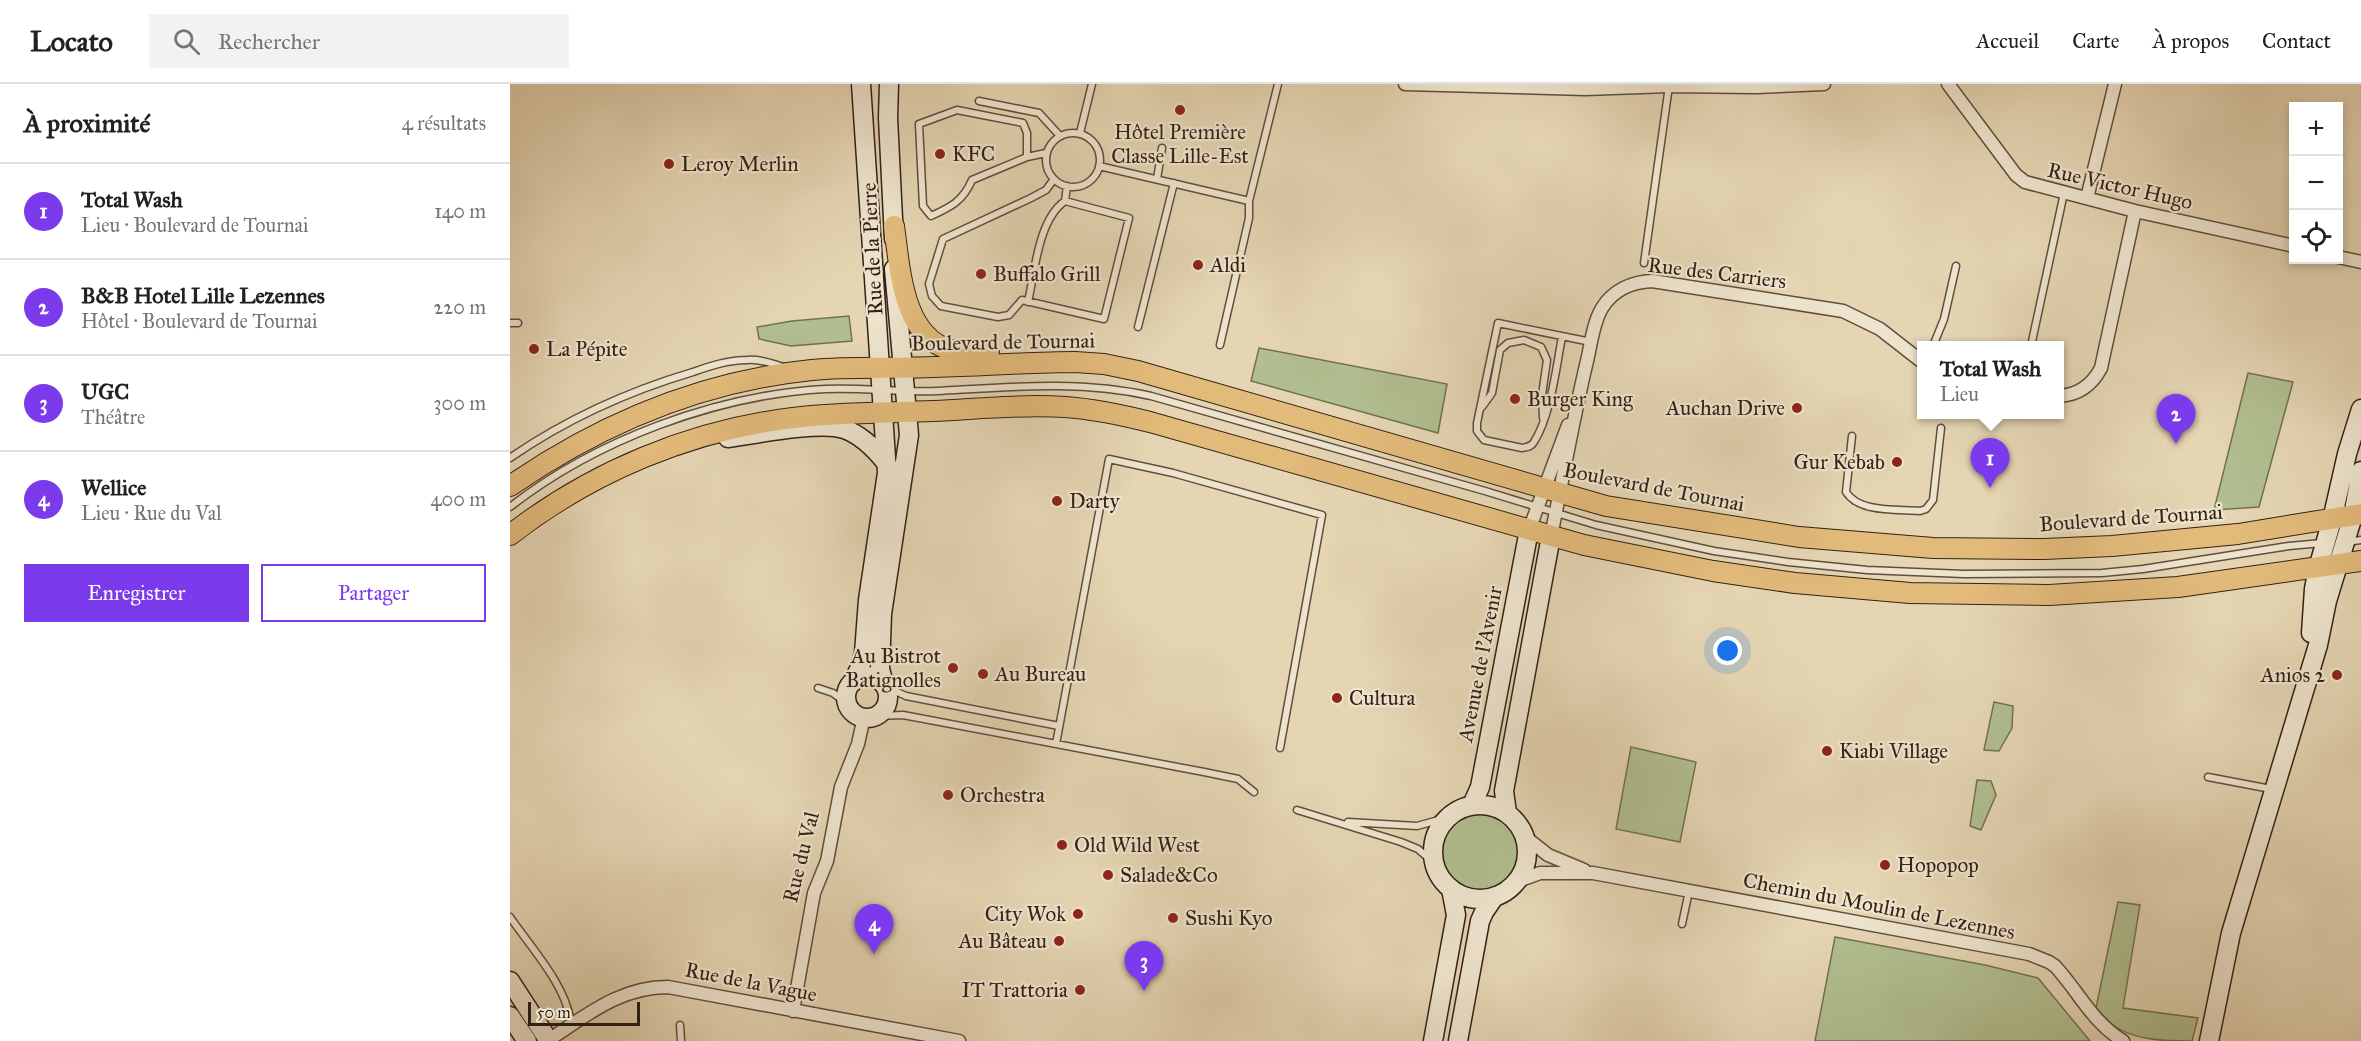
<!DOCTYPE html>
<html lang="fr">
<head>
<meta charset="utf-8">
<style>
	body { margin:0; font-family:"IM FELL Great Primer",serif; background:#f2f2f2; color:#202124 }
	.controls { position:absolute; right:18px; top:18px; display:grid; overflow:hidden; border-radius:0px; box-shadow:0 3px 9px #0003 }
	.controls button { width:54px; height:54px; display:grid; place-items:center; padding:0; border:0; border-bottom:2px solid #e0e0e0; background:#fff; color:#202124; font:30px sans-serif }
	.scale { position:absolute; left:18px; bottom:15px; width:112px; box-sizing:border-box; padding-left:6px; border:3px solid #342116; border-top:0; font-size:16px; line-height:21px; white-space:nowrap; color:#342116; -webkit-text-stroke:4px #eee4ce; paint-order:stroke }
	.you { position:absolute; left:1218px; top:567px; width:21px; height:21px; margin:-15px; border:4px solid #fff; border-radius:50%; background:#1a73e8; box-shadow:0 0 0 9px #1a73e833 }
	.badge { display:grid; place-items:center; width:39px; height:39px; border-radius:50%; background:#7c3aed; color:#fff; font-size:20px; font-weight:700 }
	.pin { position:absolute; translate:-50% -50px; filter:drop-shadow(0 2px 3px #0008) }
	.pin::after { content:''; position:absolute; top:32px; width:21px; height:18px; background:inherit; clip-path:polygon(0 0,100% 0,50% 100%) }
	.popup { position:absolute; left:1407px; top:257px; width:147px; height:78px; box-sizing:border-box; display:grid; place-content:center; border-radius:0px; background:#fff; filter:drop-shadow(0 2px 4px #0005); font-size:20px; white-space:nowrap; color:#757577 }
	.popup b { font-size:22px; color:#202124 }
	.popup::after { content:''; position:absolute; left:50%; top:100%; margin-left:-12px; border:12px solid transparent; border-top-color:#fff }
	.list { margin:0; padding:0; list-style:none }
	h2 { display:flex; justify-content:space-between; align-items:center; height:78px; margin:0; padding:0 24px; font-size:26px }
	h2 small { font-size:20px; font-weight:400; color:#757577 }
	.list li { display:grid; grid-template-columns:39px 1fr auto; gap:18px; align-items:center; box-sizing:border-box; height:96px; padding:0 24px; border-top:2px solid #e0e0e0 }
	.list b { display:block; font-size:22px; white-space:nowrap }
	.list p { margin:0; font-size:20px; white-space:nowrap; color:#757577 }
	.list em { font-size:20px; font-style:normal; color:#757577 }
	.actions { display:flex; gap:12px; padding:18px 24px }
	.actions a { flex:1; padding:14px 0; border:2px solid #7c3aed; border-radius:0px; text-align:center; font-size:21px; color:#7c3aed }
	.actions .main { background:#7c3aed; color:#fff }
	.icon { flex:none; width:33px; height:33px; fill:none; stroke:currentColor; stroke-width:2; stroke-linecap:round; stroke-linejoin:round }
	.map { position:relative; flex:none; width:1851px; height:957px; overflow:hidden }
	header { display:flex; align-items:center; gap:36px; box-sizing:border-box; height:84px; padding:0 30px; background:#fff; border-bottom:2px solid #e0e0e0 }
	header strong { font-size:28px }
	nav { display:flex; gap:33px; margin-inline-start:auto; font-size:21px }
	.search { width:420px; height:54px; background:#f2f2f2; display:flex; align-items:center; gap:15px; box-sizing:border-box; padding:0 21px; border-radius:0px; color:#757577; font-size:22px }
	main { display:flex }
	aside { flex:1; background:#fff }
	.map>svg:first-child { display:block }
	.green { fill:#b1be8f; stroke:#727052; stroke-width:1.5 }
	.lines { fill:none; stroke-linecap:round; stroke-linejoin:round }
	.lane-casing { stroke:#604e3d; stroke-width:9 }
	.street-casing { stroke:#604e3d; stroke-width:15 }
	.secondary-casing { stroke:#342116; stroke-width:21 }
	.primary-casing { stroke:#342116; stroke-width:22 }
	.lane { stroke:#eee4ce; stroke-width:6 }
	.street { stroke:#eee4ce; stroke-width:12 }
	.secondary { stroke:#eee4ce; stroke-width:18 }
	.primary { stroke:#e2ba7a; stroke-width:20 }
	.poi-dot { fill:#8f2418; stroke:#eee4ce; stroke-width:2 }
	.labels { text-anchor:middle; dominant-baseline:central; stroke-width:4.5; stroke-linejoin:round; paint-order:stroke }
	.poi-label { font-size:21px; fill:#342116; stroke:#eee4ce; text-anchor:start }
	.street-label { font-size:21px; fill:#342116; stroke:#eee4ce }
</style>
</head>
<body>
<header>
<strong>Locato</strong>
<div class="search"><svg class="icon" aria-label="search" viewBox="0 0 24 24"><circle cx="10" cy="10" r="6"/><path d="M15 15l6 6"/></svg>Rechercher</div>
<nav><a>Accueil</a><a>Carte</a><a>À propos</a><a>Contact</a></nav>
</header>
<main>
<aside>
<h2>À proximité<small>4 résultats</small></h2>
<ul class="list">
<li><span class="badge">1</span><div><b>Total Wash</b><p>Lieu · Boulevard de Tournai</p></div><em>140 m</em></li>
<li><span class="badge">2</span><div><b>B&amp;B Hotel Lille Lezennes</b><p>Hôtel · Boulevard de Tournai</p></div><em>220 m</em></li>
<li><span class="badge">3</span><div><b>UGC</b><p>Théâtre</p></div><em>300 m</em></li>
<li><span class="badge">4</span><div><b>Wellice</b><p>Lieu · Rue du Val</p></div><em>400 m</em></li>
</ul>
<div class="actions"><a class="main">Enregistrer</a><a>Partager</a></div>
</aside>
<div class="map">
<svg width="1851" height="957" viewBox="0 0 1851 957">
	<rect width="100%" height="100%" fill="#e5d5b3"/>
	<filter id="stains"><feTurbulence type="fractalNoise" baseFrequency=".00333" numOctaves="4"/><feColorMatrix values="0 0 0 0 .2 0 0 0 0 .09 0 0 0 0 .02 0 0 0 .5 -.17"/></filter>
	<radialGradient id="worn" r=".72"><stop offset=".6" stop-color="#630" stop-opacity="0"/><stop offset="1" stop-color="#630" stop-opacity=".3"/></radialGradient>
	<!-- green -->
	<path class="green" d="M339 232 342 257 281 262 249 255 247 243 282 237Z
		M749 264 937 300 928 349 741 297Z
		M1738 289 1783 298 1749 423 1704 426Z
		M1484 618 1503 622 1502 644 1489 667 1474 666Z
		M1121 663 1186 678 1170 758 1106 745Z
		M1467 696 1481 697 1486 711 1471 746 1460 742Z
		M932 768a38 38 0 1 1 76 0a38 38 0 1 1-76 0Z
		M1608 818 1630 821 1613 924 1688 934 1682 957C1657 957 1624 957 1603 941 1597 936 1591 929 1586 924Z
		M1325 853 1475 881 1528 894 1580 957H1305Z"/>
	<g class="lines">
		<defs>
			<path id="lane" d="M469 17 529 29 550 52
				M536 76a27 27 0 1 1 54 0a27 27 0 1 1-54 0Z
				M570 49 582 0
				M517 73V49L513 39 447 26 409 40 413 122 421 132C441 123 453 117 462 96L517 73 536 69
				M589 82 739 117
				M544 95 536 106 521 114 433 155 419 200 422 212 431 222 488 233 499 231 512 216 594 235 619 134 555 117 557 102
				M647 95 652 64
				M1134 179 1159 2
				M518 218C525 187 528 136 555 117
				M0 239H8
				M628 243 664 99
				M1052 253C1046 284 1041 331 1024 358 1021 363 1017 363 1012 364L974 356 967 347V339L988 239 1081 258
				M710 261 739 134V117L768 0
				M1423 262 1434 235 1446 182
				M1521 262 1554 109
				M972 323 982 309 990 266 998 259 1014 256 1031 263 1037 276 1032 311 1033 334
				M1342 352 1336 408C1349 429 1387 425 1410 427L1416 425 1423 416 1431 344
				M0 374C55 336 119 307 183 288 200 282 218 276 237 276 249 275 261 279 273 283
				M0 423C86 356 206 311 315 305 353 303 390 309 428 307 499 303 571 296 641 312L975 407 1086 441 1204 467 1278 478 1357 486 1454 490 1592 489 1633 485 1779 462 1812 459
				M1837 458 1851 456
				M376 603 396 612 549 642
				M308 604 323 609 338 620
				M365 632 393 631 694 688 728 695 744 708
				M546 660 599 375 663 389 812 431 770 664
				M1698 693 1761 705
				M787 726 891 758 908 765 924 779
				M838 738 907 742 936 734
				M0 833C21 864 58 903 61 941
				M1172 840 1179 807
				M170 941 171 957"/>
			<path id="street" d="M895 0 1075 5 1159 2 1247 3 1314 0
				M1438 0 1506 91 1515 98 1625 127 1784 162
				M1577 114 1605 0
				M1828 173 1851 178
				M1549 312C1568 311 1582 301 1591 284L1625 127
				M1019 446 1058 341
				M1041 452C1053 394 1063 335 1077 277 1081 260 1083 239 1092 224 1103 206 1122 198 1142 197L1333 227 1370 245 1411 277
				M1014 752 1038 771 1074 786
				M1005 798 1030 789H1083L1519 870 1539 878 1545 882C1569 908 1582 938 1613 957
				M283 927 304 809 317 777 331 703 348 660 354 633
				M37 957C76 932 109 903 158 903L449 957"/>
			<path id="secondary" d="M379 0 378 34 384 155
				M218 354C245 350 311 337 334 345 352 351 366 366 377 380
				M1801 549 1804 505 1808 484 1822 436 1837 370 1851 325
				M336 613a21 21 0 1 1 42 0a21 21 0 1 1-42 0Z
				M343 598 350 583 354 569 358 516 377 389 351 0
				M374 600 370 585 372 530 399 351 384 185
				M923 768a47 47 0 1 1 94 0a47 47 0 1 1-94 0Z
				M962 721 970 703 1019 446
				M997 729 994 707 1041 452
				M0 897 39 957
				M0 932 17 957
				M923 957 946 831 941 805
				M948 957 970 837 974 828 985 812
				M1699 957 1721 849 1808 561 1817 517 1843 432 1851 387"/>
			<path id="primary" d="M384 142C390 183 392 253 441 266 453 270 466 268 479 268
				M0 402C90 340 192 297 302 286 343 282 384 285 425 283 472 282 519 278 565 278L594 280 628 287 1096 422 1289 453 1423 464 1534 465 1602 462 1728 450 1851 430
				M0 451C81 388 181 346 283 334 329 328 376 329 424 327 467 325 512 320 555 323 584 325 612 331 640 338L1074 461 1203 487 1285 499 1400 509 1539 511 1668 503 1851 477"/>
		</defs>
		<!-- lane casing -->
		<use href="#lane" class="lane-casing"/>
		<!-- street casing -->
		<use href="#street" class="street-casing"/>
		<!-- secondary casing -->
		<use href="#secondary" class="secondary-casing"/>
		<!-- primary casing -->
		<use href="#primary" class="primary-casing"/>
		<!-- lane -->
		<use href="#lane" class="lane"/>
		<!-- street -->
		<use href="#street" class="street"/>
		<!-- secondary -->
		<use href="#secondary" class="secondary"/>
		<!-- primary -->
		<use href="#primary" class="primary"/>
	</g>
	<!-- markers -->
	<g class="poi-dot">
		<circle cx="670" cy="26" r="6"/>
		<circle cx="430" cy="70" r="6"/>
		<circle cx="159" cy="80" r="6"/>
		<circle cx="688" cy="181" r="6"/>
		<circle cx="471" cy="190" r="6"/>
		<circle cx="24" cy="265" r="6"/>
		<circle cx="1005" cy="315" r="6"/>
		<circle cx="1287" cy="324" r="6"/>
		<circle cx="1387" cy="378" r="6"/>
		<circle cx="547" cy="417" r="6"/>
		<circle cx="443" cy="584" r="6"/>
		<circle cx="473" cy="590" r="6"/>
		<circle cx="1827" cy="591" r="6"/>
		<circle cx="827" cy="614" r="6"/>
		<circle cx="1317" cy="667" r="6"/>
		<circle cx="438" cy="711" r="6"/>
		<circle cx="552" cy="761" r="6"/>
		<circle cx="1375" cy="781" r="6"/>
		<circle cx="598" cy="791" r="6"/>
		<circle cx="568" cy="830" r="6"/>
		<circle cx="663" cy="834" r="6"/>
		<circle cx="549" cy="857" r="6"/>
		<circle cx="570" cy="906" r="6"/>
	</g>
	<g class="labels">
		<!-- poi labels -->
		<g class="poi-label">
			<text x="670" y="48" text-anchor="middle">Hôtel Première<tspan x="670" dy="24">Classe Lille-Est</tspan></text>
			<text x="442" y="70">KFC</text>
			<text x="171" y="80">Leroy Merlin</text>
			<text x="700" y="181">Aldi</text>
			<text x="483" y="190">Buffalo Grill</text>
			<text x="36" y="265">La Pépite</text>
			<text x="1017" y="315">Burger King</text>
			<text x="1275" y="324" text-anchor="end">Auchan Drive</text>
			<text x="1375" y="378" text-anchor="end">Gur Kebab</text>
			<text x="559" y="417">Darty</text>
			<text x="431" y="572" text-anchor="end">Au Bistrot<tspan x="431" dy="24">Batignolles</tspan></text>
			<text x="485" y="590">Au Bureau</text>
			<text x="1815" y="591" text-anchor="end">Anios 2</text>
			<text x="839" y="614">Cultura</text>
			<text x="1329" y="667">Kiabi Village</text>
			<text x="450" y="711">Orchestra</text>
			<text x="564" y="761">Old Wild West</text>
			<text x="1387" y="781">Hopopop</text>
			<text x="610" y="791">Salade&amp;Co</text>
			<text x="556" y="830" text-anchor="end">City Wok</text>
			<text x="675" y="834">Sushi Kyo</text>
			<text x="537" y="857" text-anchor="end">Au Bâteau</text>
			<text x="558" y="906" text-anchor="end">IT Trattoria</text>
		</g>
		<!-- street labels -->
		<g class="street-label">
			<text transform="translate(1610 102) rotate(13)">Rue Victor Hugo</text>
			<text transform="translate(362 165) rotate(-93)">Rue de la Pierre</text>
			<text transform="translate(1207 189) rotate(7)">Rue des Carriers</text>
			<text transform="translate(493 258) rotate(-1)">Boulevard de Tournai</text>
			<text transform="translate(1144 403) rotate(11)">Boulevard de Tournai</text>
			<text transform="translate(1621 434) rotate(-4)">Boulevard de Tournai</text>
			<text transform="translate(970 580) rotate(-79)">Avenue de l'Avenir</text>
			<text transform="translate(291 773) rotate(-76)">Rue du Val</text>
			<text transform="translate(1369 822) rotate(11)">Chemin du Moulin de Lezennes</text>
			<text transform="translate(241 898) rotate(11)">Rue de la Vague</text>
		</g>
	</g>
	<rect width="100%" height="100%" filter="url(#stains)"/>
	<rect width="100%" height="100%" fill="url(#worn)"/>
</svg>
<div class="controls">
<button>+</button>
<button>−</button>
<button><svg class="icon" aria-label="locate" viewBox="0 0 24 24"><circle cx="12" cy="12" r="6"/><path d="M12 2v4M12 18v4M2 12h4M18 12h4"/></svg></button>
</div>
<div class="scale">50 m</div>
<div class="you"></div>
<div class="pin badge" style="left:1480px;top:404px">1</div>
<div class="popup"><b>Total Wash</b>Lieu</div>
<div class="pin badge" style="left:1666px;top:360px">2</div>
<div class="pin badge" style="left:634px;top:907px">3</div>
<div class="pin badge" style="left:364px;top:870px">4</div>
</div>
</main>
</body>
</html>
